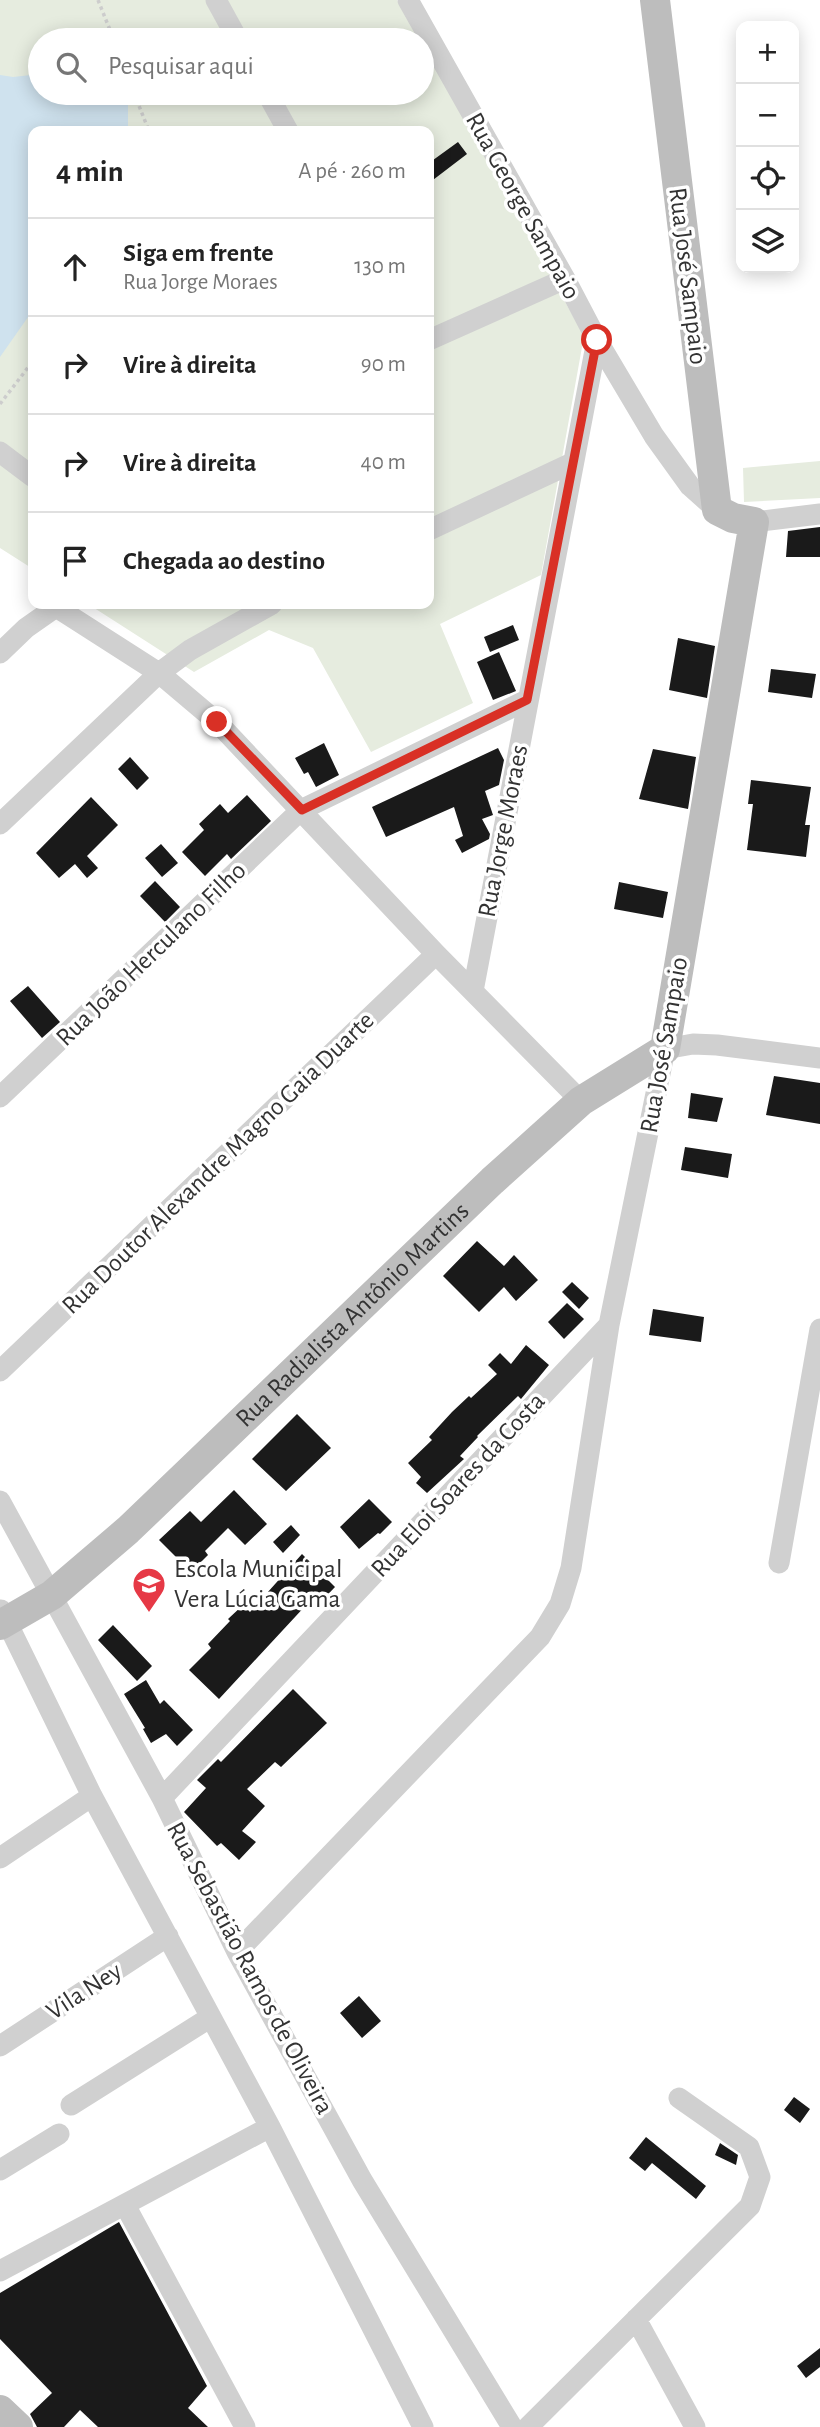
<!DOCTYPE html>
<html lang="pt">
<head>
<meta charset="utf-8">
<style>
	body { margin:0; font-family:"Alegreya Sans",sans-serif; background:#f2f2f2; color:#222 }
	.controls { position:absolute; right:21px; top:21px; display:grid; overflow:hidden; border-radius:14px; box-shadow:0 4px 18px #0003 }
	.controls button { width:63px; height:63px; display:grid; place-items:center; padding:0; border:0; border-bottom:2px solid #e0e0e0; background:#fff; color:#222; font:35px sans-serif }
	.stop { position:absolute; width:21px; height:21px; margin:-16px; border:5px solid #d93025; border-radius:50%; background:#fff }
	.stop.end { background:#d93025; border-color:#fff; box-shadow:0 2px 7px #0008 }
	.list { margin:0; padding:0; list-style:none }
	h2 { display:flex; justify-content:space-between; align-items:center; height:91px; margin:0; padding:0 28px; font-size:30px }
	h2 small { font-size:23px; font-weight:400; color:#767676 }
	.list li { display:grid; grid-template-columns:46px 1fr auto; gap:21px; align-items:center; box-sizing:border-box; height:98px; padding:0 28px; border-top:2px solid #e0e0e0 }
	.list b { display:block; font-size:26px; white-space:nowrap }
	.list p { margin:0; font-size:23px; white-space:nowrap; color:#767676 }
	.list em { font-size:23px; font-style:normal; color:#767676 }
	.icon { flex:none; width:38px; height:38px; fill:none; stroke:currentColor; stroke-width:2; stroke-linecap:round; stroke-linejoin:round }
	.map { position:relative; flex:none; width:820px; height:2427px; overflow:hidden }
	.search { position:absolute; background:#fff; box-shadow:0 4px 18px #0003; left:28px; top:28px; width:406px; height:77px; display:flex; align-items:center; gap:18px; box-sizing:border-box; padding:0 24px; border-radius:38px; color:#767676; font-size:26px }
	.panel { position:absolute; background:#fff; box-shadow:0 4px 18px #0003; left:28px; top:126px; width:406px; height:483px; border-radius:14px }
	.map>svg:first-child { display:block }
	.green { fill:#e6ecdf }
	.water { fill:#cfe2ee }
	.building { fill:#1a1a1a }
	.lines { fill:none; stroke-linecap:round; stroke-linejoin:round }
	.path { stroke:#cdcdcd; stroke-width:3.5; stroke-dasharray:3.5 3.5; stroke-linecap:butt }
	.street { stroke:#d0d0d0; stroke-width:21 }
	.secondary { stroke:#bdbdbd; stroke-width:30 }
	.route { stroke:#d93025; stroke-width:9 }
	.labels { text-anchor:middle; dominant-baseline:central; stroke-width:7; stroke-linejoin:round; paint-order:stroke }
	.street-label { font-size:26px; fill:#333; stroke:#fff }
	.poi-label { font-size:26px; fill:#333; stroke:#fff; text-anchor:start }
</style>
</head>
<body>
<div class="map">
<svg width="820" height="2427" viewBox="0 0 820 2427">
	<rect width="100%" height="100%" fill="#fff"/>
	<!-- green -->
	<path class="green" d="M0 0H397L420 40H40V93H422V44L584 336 541 575 440 624 473 703 371 752 313 648 269 630 194 672 88 604H429V131H33V569L0 548Z
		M820 461V498L744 502 743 468Z"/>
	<!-- water -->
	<path class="water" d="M40 74V93H126L128 97V131H33V310L0 357V75L13 77Z"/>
	<!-- building -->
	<path class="building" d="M458 142 467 154 429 183V163Z
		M820 527V557H786L788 531Z
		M513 625 519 640 490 652 484 637Z
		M678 638 715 646 707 698 669 690Z
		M499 652 516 691 493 700 477 662Z
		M771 669 816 674 812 698 768 692Z
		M324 743 339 775 316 787 308 772 304 774 295 758Z
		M498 748 504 760 499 785 485 791 493 815 482 819 490 834 489 839 462 853 455 840 463 836 454 807 386 837 372 807Z
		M653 749 696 757 688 809 639 799Z
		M130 757 149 778 137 790 118 769Z
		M751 780 811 787 805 825H810L806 857 747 850 753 804H748Z
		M247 795 271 821 231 859 227 854 205 876 182 852 204 830 199 824 220 804 228 813Z
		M91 797 118 825 87 856 98 868 87 878 75 864 59 878 36 853Z
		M161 844 178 863 162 877 145 858Z
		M155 881 180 907 165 922 140 896Z
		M619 882 668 892 663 918 614 909Z
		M28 986 60 1022 42 1038 10 1001Z
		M774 1076 820 1083V1124L766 1115Z
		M691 1093 723 1098 717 1122 688 1118Z
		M685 1147 732 1154 728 1178 681 1170Z
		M477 1241 504 1266 514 1255 538 1280 516 1301 504 1287 479 1312 443 1276Z
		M572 1282 589 1298 579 1309 562 1292Z
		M567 1303 584 1319 564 1339 548 1322Z
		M653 1309 704 1317 701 1342 649 1335Z
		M526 1345 549 1365 521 1399 518 1396 477 1436 478 1437 460 1456 464 1459 427 1493 416 1483 421 1477 408 1463 432 1440 429 1437 452 1412 469 1396 471 1398 497 1374 488 1365 500 1353 511 1364Z
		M297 1414 331 1448 286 1491 252 1459Z
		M234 1490 267 1524 245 1545 228 1528 205 1551 208 1555 191 1572 159 1540 190 1511 201 1522Z
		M369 1499 392 1522 380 1534 378 1533 359 1549 340 1527Z
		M291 1525 300 1535 283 1553 273 1542Z
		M302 1554 335 1587 314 1609 308 1603 219 1699 189 1670 211 1648 208 1644 230 1621 228 1619 243 1605 250 1612Z
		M113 1625 152 1666 137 1681 98 1640Z
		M146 1680 160 1704 164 1700 193 1730 177 1746 166 1734 151 1743 143 1729 145 1728 124 1694Z
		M293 1689 327 1723 281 1767 275 1762 247 1789 265 1806 242 1831 256 1842 239 1860 221 1843 217 1846 184 1812 206 1788 197 1780 218 1759 221 1762Z
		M359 1996 381 2021 362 2038 340 2013Z
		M794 2097 810 2109 800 2123 784 2110Z
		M646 2137 706 2186 696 2199 652 2163 645 2171 629 2158Z
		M720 2143 738 2155 736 2165 715 2155Z
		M119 2222 207 2386 188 2408 208 2427H98L80 2410 64 2427H37L30 2414 52 2393 0 2339V2293Z
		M820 2348V2367L806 2378 797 2366Z"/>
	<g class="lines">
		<!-- path -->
		<path class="path" d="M98 0 114 40
			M134 93 149 131
			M0 404 33 361"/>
		<!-- street -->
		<path class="street" d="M216 0 238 40
			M408 0 565 279 597 340 654 436 690 486 717 510
			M267 93 288 131
			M429 340 565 279
			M0 452 33 477
			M754 522 820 514
			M429 530 572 463
			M56 607 159 673 217 722 436 954 581 1101
			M0 653 26 628 56 607
			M0 824 159 673 190 650 272 604
			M473 991 597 340
			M0 1097 301 810 527 700
			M0 1371 436 954
			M0 1501 162 1798 237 1952 362 2180 512 2427
			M779 1563 820 1329
			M1 1610 92 1796 270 2127 423 2427
			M162 1798 609 1325
			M0 1858 92 1796
			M237 1952 540 1637 560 1604 571 1568 609 1325 665 1049 693 1044 717 1045 820 1058
			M0 2046 168 1936
			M71 2105 211 2017
			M0 2170 59 2134
			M125 2205 245 2427
			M0 2271 270 2127
			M636 2319 695 2427
			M528 2427 750 2206 760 2177 749 2147 679 2098"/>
		<!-- secondary -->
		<g class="secondary">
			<path id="s1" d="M0 1625 52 1595 128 1530 492 1181 581 1101 665 1049 754 522 733 518 717 510 655 0"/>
			<path d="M0 2410 18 2427"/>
		</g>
	</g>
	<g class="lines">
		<!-- route -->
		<path class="route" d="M217 722 302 810 527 700 597 340"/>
	</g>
	<!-- icons -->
	<defs>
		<symbol id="school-pin" viewBox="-11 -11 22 30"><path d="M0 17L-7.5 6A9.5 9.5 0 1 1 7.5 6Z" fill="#e63946" stroke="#fff"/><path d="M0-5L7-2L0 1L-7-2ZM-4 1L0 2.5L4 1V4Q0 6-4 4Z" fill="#fff"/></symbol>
	</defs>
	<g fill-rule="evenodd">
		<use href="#school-pin" x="130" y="1565" width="38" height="52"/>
	</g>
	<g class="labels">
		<!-- street labels -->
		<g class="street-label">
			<text transform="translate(523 206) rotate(61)">Rua George Sampaio</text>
			<text transform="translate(688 276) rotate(83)">Rua José Sampaio</text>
			<text transform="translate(503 831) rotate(-79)">Rua Jorge Moraes</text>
			<text transform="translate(151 954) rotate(-44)">Rua João Herculano Filho</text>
			<text transform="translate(664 1045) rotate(-80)">Rua José Sampaio</text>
			<text transform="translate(218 1163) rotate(-44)">Rua Doutor Alexandre Magno Gaia Duarte</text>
			<text stroke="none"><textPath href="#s1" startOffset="471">Rua Radialista Antônio Martins</textPath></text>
			<text transform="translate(458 1485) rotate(-47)">Rua Eloi Soares da Costa</text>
			<text transform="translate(250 1968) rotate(62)">Rua Sebastião Ramos de Oliveira</text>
			<text transform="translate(84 1991) rotate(-33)">Vila Ney</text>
		</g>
		<!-- poi labels -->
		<g class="poi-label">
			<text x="174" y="1569">Escola Municipal<tspan x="174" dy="30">Vera Lúcia Gama</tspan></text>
		</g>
	</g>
</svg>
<div class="controls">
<button>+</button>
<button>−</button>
<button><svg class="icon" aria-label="locate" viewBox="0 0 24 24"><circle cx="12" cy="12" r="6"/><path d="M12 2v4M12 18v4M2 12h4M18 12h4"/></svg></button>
<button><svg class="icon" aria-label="layers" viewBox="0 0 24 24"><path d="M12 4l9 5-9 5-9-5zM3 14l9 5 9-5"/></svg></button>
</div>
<div class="stop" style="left:597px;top:340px"></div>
<div class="stop end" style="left:217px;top:722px"></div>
<div class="search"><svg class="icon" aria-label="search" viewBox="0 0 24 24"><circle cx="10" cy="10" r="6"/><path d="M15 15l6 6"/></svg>Pesquisar aqui</div>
<section class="panel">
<h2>4 min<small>A pé · 260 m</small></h2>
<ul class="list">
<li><svg class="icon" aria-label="ahead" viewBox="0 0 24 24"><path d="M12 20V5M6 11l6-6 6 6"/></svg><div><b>Siga em frente</b><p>Rua Jorge Moraes</p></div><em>130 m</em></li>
<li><svg class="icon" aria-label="right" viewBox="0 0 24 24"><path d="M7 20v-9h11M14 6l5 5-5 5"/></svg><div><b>Vire à direita</b></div><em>90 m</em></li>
<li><svg class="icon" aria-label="right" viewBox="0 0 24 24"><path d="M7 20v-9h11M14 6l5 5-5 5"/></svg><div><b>Vire à direita</b></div><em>40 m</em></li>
<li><svg class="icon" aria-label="arrive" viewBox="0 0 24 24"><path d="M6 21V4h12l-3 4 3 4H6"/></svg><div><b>Chegada ao destino</b></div></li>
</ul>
</section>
</div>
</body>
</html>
